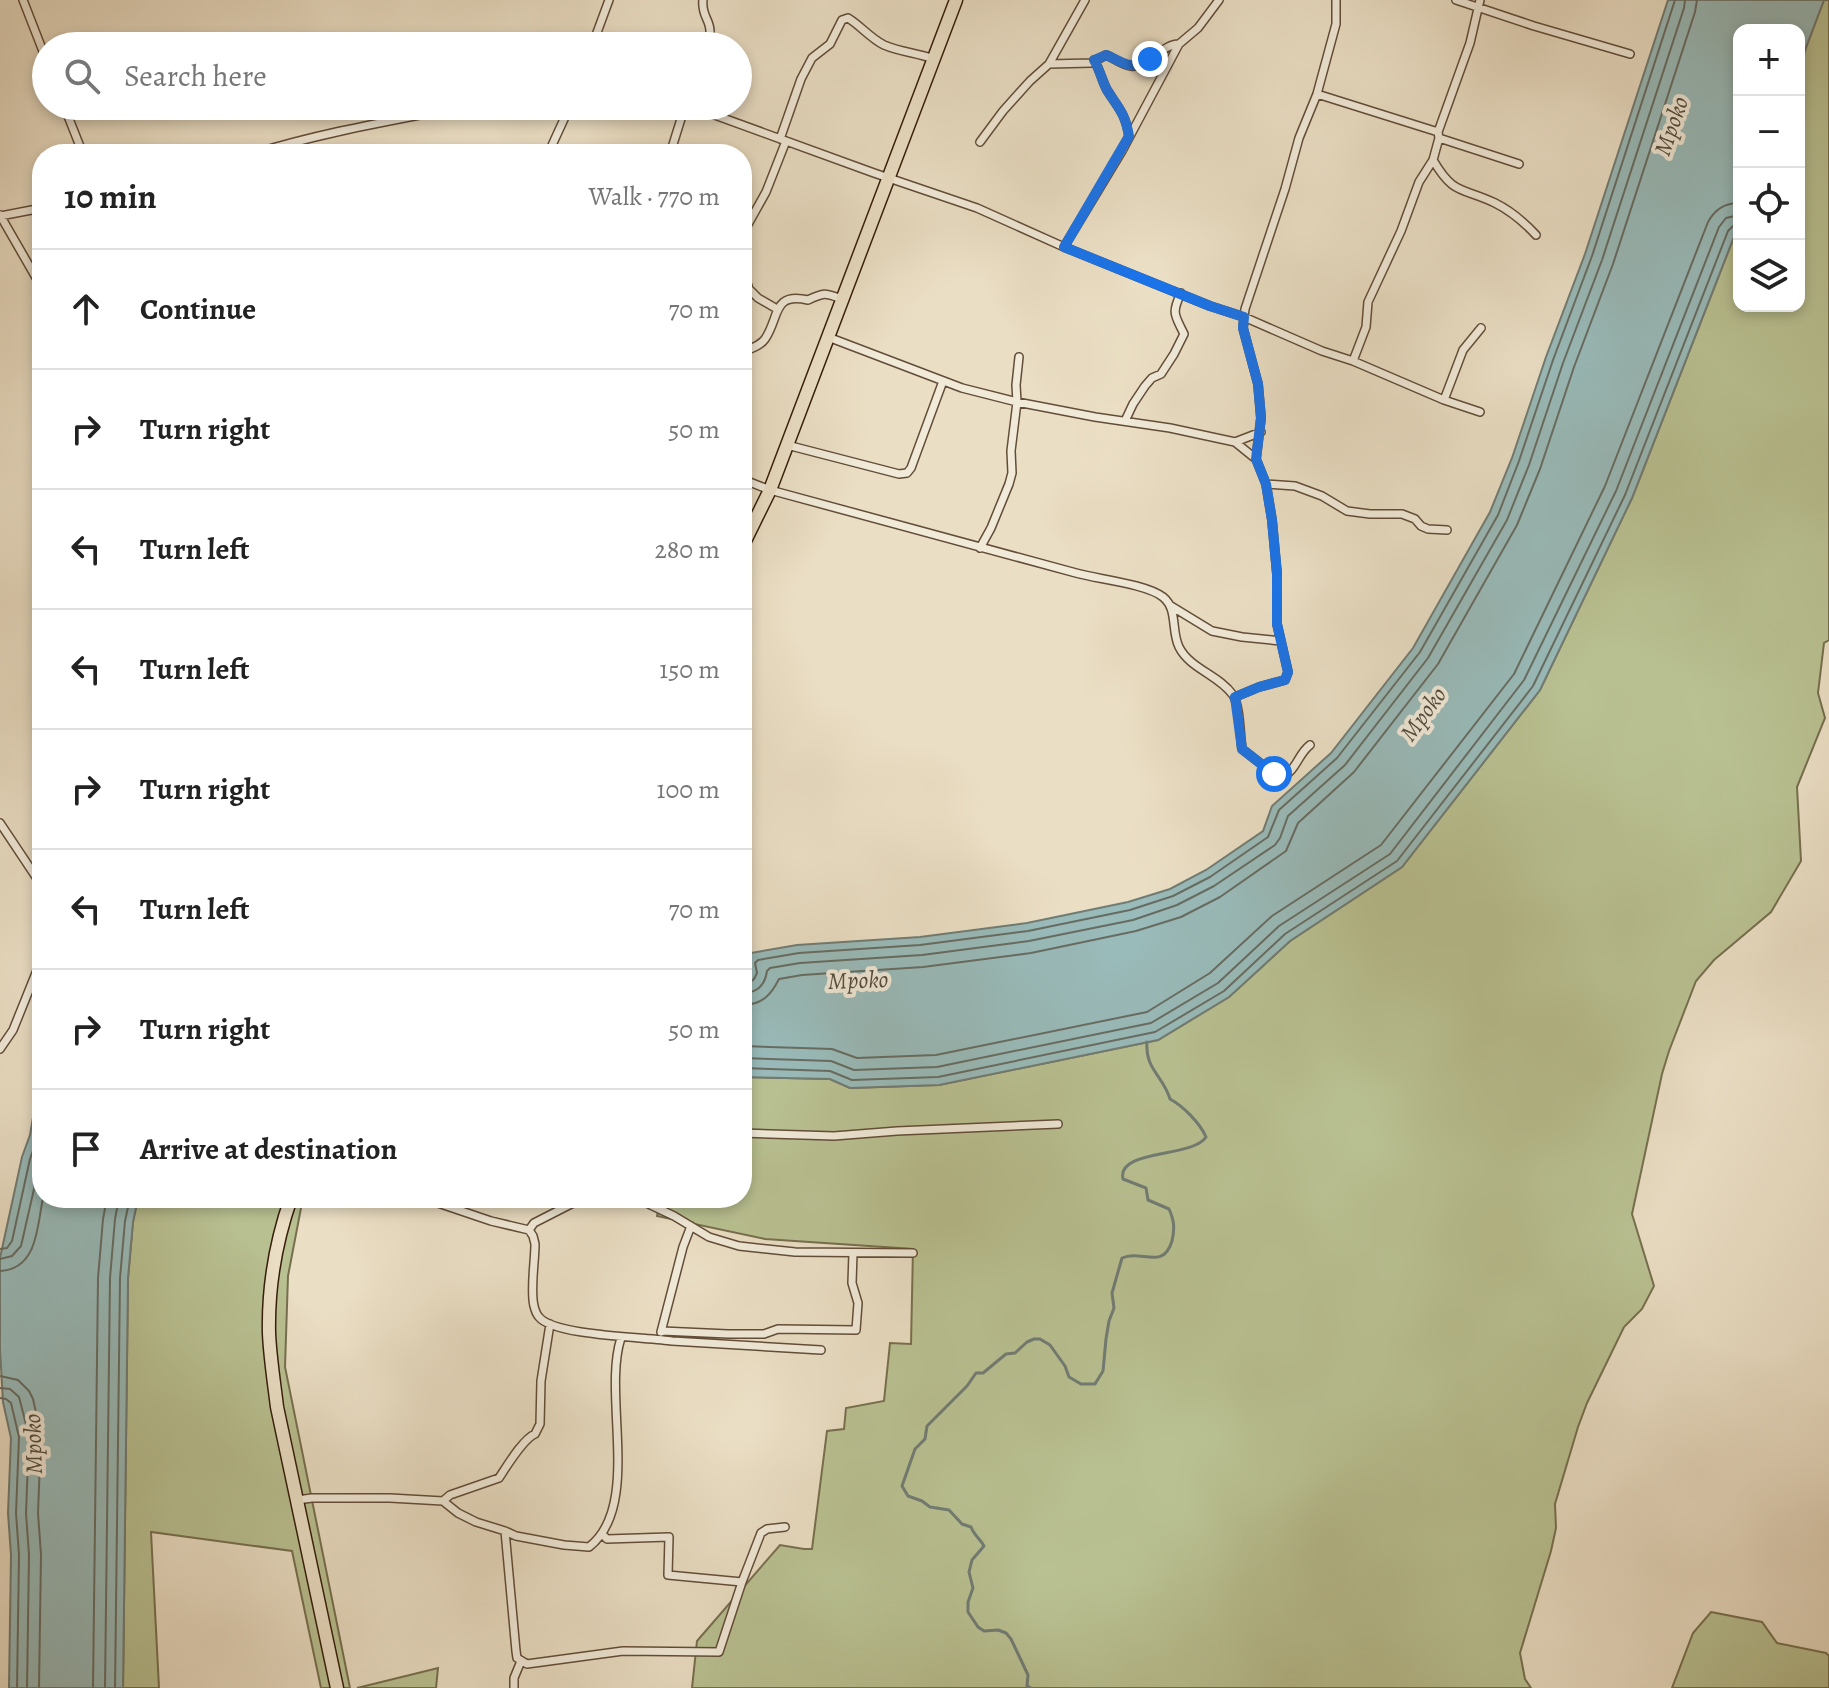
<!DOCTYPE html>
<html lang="en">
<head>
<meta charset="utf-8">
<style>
	body { margin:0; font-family:Alegreya,serif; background:#f6f6f6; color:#222 }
	.controls { position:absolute; right:24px; top:24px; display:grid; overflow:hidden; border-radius:16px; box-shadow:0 4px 12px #0003 }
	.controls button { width:72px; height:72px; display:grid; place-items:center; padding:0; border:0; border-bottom:2px solid #e0e0e0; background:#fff; color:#222; font:40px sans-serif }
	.stop { position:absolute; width:24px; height:24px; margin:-18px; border:6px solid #1a73e8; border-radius:50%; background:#fff }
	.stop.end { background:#1a73e8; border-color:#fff; box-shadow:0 2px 8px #0008 }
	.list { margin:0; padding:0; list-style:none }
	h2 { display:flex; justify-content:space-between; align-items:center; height:104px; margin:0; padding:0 32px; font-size:34px }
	h2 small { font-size:26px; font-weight:400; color:#767676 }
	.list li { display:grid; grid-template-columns:52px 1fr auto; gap:24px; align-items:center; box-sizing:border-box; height:120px; padding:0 32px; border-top:2px solid #e0e0e0 }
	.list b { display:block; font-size:30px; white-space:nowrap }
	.list em { font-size:26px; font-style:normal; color:#767676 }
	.icon { flex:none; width:44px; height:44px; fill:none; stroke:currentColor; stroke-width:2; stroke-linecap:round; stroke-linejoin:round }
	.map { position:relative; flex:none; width:1829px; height:1688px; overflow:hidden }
	.search { position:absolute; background:#fff; box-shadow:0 4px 12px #0003; left:32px; top:32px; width:720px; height:88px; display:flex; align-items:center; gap:20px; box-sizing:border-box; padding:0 28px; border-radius:44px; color:#767676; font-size:30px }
	.panel { position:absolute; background:#fff; box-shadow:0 4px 12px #0003; left:32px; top:144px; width:720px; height:1064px; border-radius:32px }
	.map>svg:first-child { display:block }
	.green { fill:#b9c192; stroke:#776f4e; stroke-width:2 }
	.water { fill:#99bbba; stroke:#717c74; stroke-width:2 }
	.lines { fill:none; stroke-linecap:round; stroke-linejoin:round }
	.shore { stroke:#676c62; stroke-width:2 }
	.stream { stroke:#717c74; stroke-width:3 }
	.minor-casing { stroke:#624d38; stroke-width:10 }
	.primary-casing { stroke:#351d0a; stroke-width:15 }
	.minor { stroke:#f1ead9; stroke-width:7 }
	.primary { stroke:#eadec4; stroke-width:12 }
	.route { stroke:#1a73e8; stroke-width:10 }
	.labels { text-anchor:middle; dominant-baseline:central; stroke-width:8; stroke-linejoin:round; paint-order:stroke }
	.water-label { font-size:24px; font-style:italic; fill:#534c3f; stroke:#f1ead9 }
</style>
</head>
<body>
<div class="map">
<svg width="1829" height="1688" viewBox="0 0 1829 1688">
	<rect width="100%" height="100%" fill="#eadec4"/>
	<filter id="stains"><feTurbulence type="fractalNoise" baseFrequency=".0025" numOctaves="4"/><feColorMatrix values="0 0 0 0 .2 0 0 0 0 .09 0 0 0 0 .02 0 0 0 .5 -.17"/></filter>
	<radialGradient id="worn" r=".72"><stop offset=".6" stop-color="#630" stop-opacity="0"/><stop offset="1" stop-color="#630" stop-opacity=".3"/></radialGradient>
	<!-- green -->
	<path class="green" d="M1824 0H1829V640L1824 643 1818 693 1825 718 1797 787 1801 861 1771 912 1714 960 1696 981 1669 1051 1662 1074 1632 1214 1654 1286 1642 1309 1624 1327 1587 1403 1578 1427 1555 1504 1556 1528 1551 1551 1520 1653 1525 1679 1531 1688H692L697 1641 780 1545 804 1549H812L827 1431 844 1429 846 1408 884 1401 890 1343 911 1344 913 1249 765 1239 657 1216 661 1198H742V1077L830 1079 850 1088 939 1085 1158 1040 1229 997 1290 941 1402 867 1540 690 1632 498 1739 224V306H1799V66Z
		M138 1198H305L301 1208 288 1276 285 1367 350 1688H321L292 1551 151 1532 159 1688H123L128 1278 133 1222Z
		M1711 1612 1762 1622 1777 1643 1826 1653 1829 1656V1688H1672L1693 1633Z
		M438 1668 436 1688H357Z"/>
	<!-- water -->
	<path class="water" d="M1668 0H1824L1799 66V30H1739V224L1632 498 1540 690 1402 867 1290 941 1229 997 1158 1040 939 1085 850 1088 830 1079 742 1077V974L749 975 745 954 797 945 920 937 1027 923 1128 902 1170 889 1206 870 1263 831 1272 806 1331 753 1413 648 1490 512 1512 458 1546 357 1585 254Z
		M42 1080V1198H138L133 1222 128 1278 123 1688H9L11 1555 8 1513 11 1438 3 1402 0 1349V1258L22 1157 30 1135 38 1088Z"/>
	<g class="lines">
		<!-- shore -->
		<path class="shore" d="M742 982 749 983 754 979 757 973 755 963 758 960 799 953 920 945 1028 931 1130 910 1173 896 1210 877 1268 837 1279 810 1337 758 1420 652 1498 515 1519 461 1553 360 1592 256 1675 0
			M742 992C757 994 765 985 767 971L770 968 800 963 922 955 1029 941 1133 920 1177 905 1214 886 1275 845 1280 838 1288 816 1345 765 1428 658 1507 520 1529 465 1563 363 1602 260 1684 8 1685 0
			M742 1005C762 1005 771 995 779 979L802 975 923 967 1031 953 1136 931 1181 917 1220 897 1286 851 1298 823 1354 772 1438 664 1517 525 1540 469 1574 367 1613 264 1695 12 1697 0
			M742 1046 832 1049 857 1058 936 1055 1147 1012 1210 973 1272 916 1381 845 1514 674 1605 486 1708 222C1715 209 1725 203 1739 203
			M742 1058 831 1061 854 1070 937 1067 1151 1023 1218 983 1279 926 1390 854 1524 680 1616 491 1719 227 1726 218 1739 215
			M742 1068 830 1071 852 1080 938 1077 1155 1032 1224 991 1285 934 1397 861 1533 686 1625 495 1728 231 1733 226 1739 225
			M0 1249 7 1248 12 1241 30 1159 38 1137 42 1112
			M0 1259 12 1256 21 1246 42 1154
			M0 1271C38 1269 37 1226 43 1198
			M0 1376 18 1380 29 1391 33 1399 41 1435 38 1513 41 1555 39 1688
			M0 1388 10 1389 19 1397 29 1436 26 1513 29 1555 27 1688
			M0 1398 6 1399 11 1403 19 1437 16 1513 19 1555 17 1688
			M93 1688 98 1278 103 1219 107 1198
			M105 1688 110 1278 115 1219 119 1198
			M115 1688 120 1278 125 1221 130 1198"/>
		<!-- stream -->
		<path class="stream" d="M1031 1688 1027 1686 1028 1675 1011 1639 1006 1633 998 1630 984 1631 978 1627 968 1612V1602L973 1588 969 1572 972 1560 984 1546C980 1539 974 1535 971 1527L962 1524 949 1510 930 1507 922 1501 908 1496 902 1486 915 1449 925 1439 927 1426 967 1386 976 1373H983L1006 1354 1015 1353 1027 1342 1034 1339H1040L1050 1345 1065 1366 1069 1377 1081 1384H1095L1103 1371 1106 1339 1109 1321 1114 1308 1112 1293 1122 1258C1141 1249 1163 1271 1172 1241 1175 1228 1174 1220 1169 1209L1148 1200 1146 1188 1123 1179C1116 1149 1193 1158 1206 1137 1200 1123 1183 1106 1170 1099 1163 1075 1145 1070 1147 1042"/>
		<defs>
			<path id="minor" d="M23 0 46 59
				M703 0C701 16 711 20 710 33 710 34 706 45 706 46
				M1456 0 1534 26 1630 54
				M592 46 609 0
				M1094 60C1100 70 1102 81 1107 90 1119 109 1125 113 1129 136
				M1049 64 1085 0
				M1317 94 1438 132
				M64 106 83 154
				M690 106 874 173 977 208 1064 247 1210 306 1244 317 1322 351 1353 361 1444 400 1480 412
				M1439 138 1519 164
				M780 139 801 79 812 58 830 44 842 20 848 18C861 26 870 38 884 45 900 52 918 53 934 59
				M980 142 1003 111 1030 81 1049 64 1091 63 1106 55C1114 58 1122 65 1131 66 1149 69 1161 44 1179 44
				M253 154C323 132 396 120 467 106
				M548 154 570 106
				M670 154 685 106
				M1433 160C1454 196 1462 187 1495 203 1511 211 1524 222 1536 235
				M0 215 42 288
				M0 216 42 208
				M742 235 766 192 786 141
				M1064 247 1122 151 1179 44 1198 28 1219 0
				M742 269 749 289 758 298 777 309
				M828 337 962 388 1017 402 1095 417 1170 428 1235 442 1261 432
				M742 352C750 349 760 346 765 339 780 317 772 292 808 300 825 292 825 293 842 299
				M1353 361 1366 327 1368 302 1401 231 1419 182 1433 160 1439 138 1438 132 1470 43 1480 0
				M1444 400 1463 350 1481 328
				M1125 421 1133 404 1145 386 1152 378 1161 374 1174 354 1184 334C1175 315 1171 314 1181 293
				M1235 442 1256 459
				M787 445 899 474 907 473 911 468 943 381
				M742 479 770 490C872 518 974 546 1076 573 1097 579 1147 584 1163 597 1178 609 1171 631 1179 647 1190 669 1219 675 1233 695 1240 705 1240 736 1242 749L1274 774 1281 777C1297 771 1297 755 1310 745
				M1266 484 1295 486 1322 496 1347 511 1370 514H1402L1415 519 1421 526 1428 529 1447 530
				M980 548 991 528 1009 484 1012 473 1011 451 1017 402 1016 385 1019 357
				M1171 606 1212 631 1242 637 1281 641
				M1235 697 1259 687 1285 680 1288 672 1277 624V574L1272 520 1266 484 1256 459 1261 418 1258 384 1243 328 1245 309 1285 189 1299 138 1317 94 1336 24V0
				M0 823 42 886
				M0 1049 13 1030 42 958
				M742 1133 834 1136 897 1131 1058 1124
				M423 1198 491 1221 529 1230 533 1236 535 1244C535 1262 530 1290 534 1306 535 1310 536 1314 539 1317 554 1336 646 1337 672 1341L821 1350
				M636 1198 674 1216 709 1237 739 1246 795 1252 913 1253
				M529 1230 534 1223 583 1198
				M662 1331 728 1334H764L778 1329 856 1330 858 1303 852 1283 853 1253
				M661 1332 683 1247 691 1226
				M297 1500 312 1498H390L443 1501 458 1513 476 1522 505 1531 516 1536 564 1545 589 1547C642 1506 602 1395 621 1338
				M443 1501 450 1495 499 1478C507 1466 523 1439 535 1434L540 1424 541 1381 550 1324
				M505 1531 516 1651 517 1658 527 1664 623 1651 719 1652 742 1582 761 1533 767 1529 785 1527
				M602 1534 607 1539 669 1537 668 1575 742 1582
				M514 1688V1678L521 1661"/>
			<path id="primary" d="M742 547 770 490 956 0
				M291 1198C276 1241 268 1287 269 1333 270 1357 274 1382 277 1407L337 1688"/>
		</defs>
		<!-- minor casing -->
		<use href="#minor" class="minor-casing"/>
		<!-- primary casing -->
		<use href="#primary" class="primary-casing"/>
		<!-- minor -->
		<use href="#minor" class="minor"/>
		<!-- primary -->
		<use href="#primary" class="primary"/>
	</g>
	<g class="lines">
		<!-- route -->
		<path class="route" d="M1150 59C1131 72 1124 62 1106 55L1094 60C1100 70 1102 81 1107 90 1119 109 1125 113 1129 136L1064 247 1210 306 1244 317 1243 328 1258 384 1261 418 1256 459 1266 484 1272 520 1277 574V624L1288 672 1285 680 1259 687 1235 697 1242 749 1274 774"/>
	</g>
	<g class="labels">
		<!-- water labels -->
		<g class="water-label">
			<text transform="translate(1671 126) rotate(-71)">Mpoko</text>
			<text transform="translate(1423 714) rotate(-54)">Mpoko</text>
			<text transform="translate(858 980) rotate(-2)">Mpoko</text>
			<text transform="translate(33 1444) rotate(-92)">Mpoko</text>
		</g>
	</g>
	<rect width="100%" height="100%" filter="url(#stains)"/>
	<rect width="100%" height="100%" fill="url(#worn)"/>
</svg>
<div class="controls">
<button>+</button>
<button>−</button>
<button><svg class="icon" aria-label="locate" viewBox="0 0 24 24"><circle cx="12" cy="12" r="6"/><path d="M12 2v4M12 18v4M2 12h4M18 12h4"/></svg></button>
<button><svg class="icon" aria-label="layers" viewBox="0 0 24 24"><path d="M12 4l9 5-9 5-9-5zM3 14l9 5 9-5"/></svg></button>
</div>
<div class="stop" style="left:1274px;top:774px"></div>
<div class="stop end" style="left:1150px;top:59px"></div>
<div class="search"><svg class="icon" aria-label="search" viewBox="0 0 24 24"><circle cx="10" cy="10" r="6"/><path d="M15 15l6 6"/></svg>Search here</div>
<section class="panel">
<h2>10 min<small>Walk · 770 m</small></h2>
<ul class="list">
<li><svg class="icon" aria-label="ahead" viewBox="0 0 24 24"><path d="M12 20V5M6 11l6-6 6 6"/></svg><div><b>Continue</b></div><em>70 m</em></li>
<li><svg class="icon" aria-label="right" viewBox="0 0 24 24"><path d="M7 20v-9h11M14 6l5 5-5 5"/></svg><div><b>Turn right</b></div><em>50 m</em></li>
<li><svg class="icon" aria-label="left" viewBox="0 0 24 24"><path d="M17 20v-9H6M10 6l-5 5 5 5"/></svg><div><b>Turn left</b></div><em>280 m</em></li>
<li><svg class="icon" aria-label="left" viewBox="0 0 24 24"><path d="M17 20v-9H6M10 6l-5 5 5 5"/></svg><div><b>Turn left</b></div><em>150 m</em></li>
<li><svg class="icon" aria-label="right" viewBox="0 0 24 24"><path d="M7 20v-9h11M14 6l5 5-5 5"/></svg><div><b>Turn right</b></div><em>100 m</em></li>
<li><svg class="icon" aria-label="left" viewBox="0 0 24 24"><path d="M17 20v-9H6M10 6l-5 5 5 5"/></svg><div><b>Turn left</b></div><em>70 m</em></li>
<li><svg class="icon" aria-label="right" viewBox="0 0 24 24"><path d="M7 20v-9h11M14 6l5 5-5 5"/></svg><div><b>Turn right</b></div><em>50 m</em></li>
<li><svg class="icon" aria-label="arrive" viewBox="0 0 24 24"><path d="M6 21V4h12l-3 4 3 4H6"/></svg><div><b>Arrive at destination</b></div></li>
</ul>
</section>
</div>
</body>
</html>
